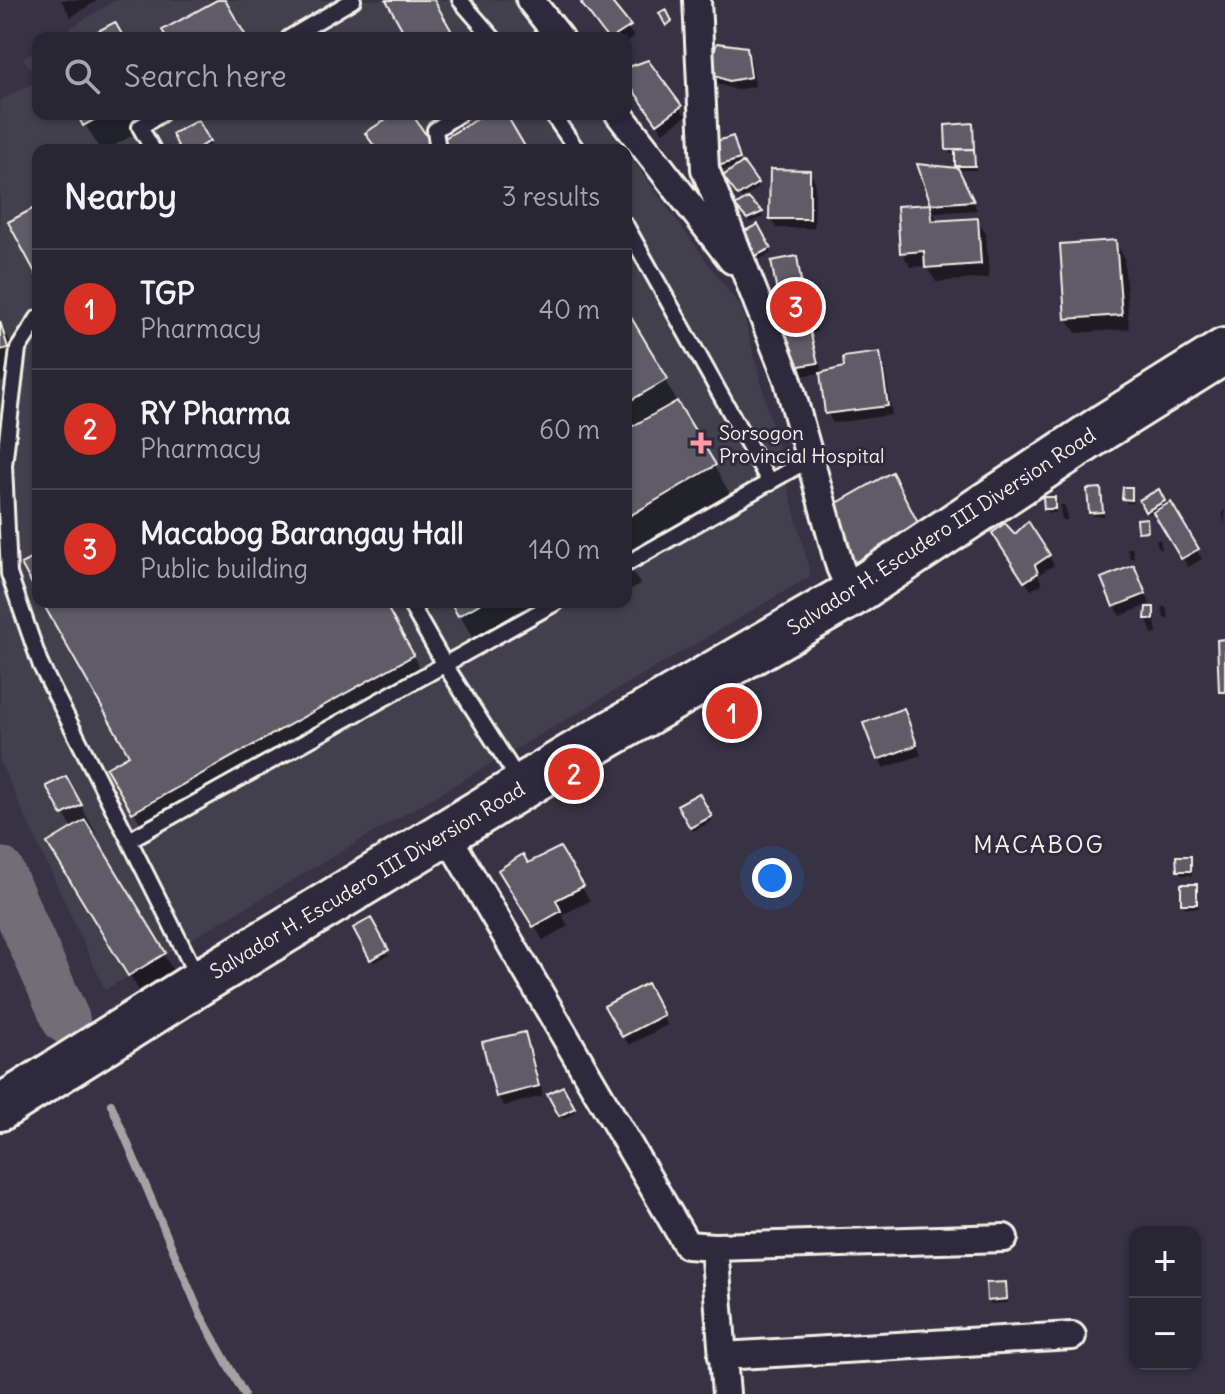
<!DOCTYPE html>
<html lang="en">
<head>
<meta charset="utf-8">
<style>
	body { margin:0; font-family:Delius,sans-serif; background:#35323f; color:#f1f3f6 }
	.controls { position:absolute; right:24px; bottom:24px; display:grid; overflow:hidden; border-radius:16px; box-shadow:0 2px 6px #0004 }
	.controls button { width:72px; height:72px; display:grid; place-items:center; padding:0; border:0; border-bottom:2px solid #45434e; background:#292633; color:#f1f3f6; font:40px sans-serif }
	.you { position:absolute; left:772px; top:878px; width:28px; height:28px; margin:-20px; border:6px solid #fff; border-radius:50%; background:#1a73e8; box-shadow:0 0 0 12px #1a73e833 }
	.badge { display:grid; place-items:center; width:52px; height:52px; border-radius:50%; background:#d93025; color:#fff; font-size:26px; font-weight:700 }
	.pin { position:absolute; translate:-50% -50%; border:4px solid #fff; box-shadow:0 2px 8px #0006 }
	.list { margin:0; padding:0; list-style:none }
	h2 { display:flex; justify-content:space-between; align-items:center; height:104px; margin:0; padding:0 32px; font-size:34px }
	h2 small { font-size:26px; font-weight:400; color:#a5a5ac }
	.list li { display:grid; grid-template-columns:52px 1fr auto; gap:24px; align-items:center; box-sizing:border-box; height:120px; padding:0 32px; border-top:2px solid #45434e }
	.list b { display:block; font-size:30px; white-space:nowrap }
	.list p { margin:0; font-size:26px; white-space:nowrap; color:#a5a5ac }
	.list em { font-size:26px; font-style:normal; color:#a5a5ac }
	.icon { flex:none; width:44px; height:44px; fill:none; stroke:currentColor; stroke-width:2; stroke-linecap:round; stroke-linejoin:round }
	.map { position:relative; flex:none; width:1225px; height:1394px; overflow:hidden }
	.search { position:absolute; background:#292633; box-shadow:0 2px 6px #0004; left:32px; top:32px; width:600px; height:88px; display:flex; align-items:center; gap:20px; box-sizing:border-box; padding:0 28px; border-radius:16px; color:#a5a5ac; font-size:30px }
	.panel { position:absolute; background:#292633; box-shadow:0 2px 6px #0004; left:32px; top:144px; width:600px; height:464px; border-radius:16px }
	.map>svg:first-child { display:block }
	.built { fill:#433f4e }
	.shadow { fill:#0007 }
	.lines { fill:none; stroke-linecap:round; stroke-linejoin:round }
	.stream { stroke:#a6a2a4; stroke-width:8 }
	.river { stroke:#726e77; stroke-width:48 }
	.building { fill:#5f5c67; stroke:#f4f1e8; stroke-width:2 }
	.service-casing { stroke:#f4f1e8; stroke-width:20 }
	.minor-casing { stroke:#f4f1e8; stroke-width:32 }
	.trunk-casing { stroke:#f4f1e8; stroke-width:50 }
	.service { stroke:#2f2a3d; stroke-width:14 }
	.minor { stroke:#2f2a3d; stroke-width:26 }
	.trunk { stroke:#2f2a3d; stroke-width:44 }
	.poi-dot { fill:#ff9aa2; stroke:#2f2a3d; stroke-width:3 }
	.labels { text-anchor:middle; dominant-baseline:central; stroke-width:6; stroke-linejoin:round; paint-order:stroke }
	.poi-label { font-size:20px; fill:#f4f1e8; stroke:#2f2a3d; text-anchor:start }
	.street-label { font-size:20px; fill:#f4f1e8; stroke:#2f2a3d }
	.quarter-label { font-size:24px; letter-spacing:2px; fill:#f4f1e8; stroke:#2f2a3d }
</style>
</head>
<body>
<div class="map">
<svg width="1225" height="1394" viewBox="0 0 1225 1394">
	<rect width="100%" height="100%" fill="#373244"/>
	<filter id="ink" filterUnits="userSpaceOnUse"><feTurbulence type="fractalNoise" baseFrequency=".0125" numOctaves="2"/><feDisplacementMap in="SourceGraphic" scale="16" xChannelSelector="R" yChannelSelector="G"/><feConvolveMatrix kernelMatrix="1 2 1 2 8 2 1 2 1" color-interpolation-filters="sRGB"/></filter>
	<g filter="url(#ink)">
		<!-- built -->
		<path class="built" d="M115 0H515L543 38H55Z
			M38 49V114H599L625 150H38V602H626V151L742 309 811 576 105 990 0 762V100L38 81 23 58Z"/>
		<!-- shadow -->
		<path class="shadow" d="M61 0H98L71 17Z
			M591 0H608L634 37 626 42V38H608Z
			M745 49 751 59 755 86 736 90 714 82 709 73Z
			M647 62 686 116 663 132 626 78V70Z
			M79 114H164L166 117 106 150H100Z
			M197 123 213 150H183Z
			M972 125 976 170H959L957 153 951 154 948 150Z
			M734 142 741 164 720 171 717 167Z
			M743 165 758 188 742 199 728 181Z
			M920 167 963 180 977 210 934 213 938 222 977 220 986 234 989 278 936 282 926 266 910 267 902 252 899 208 934 205Z
			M809 172 815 181 814 228H776L771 218Z
			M748 200 761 213 763 217 750 222 740 211Z
			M758 227 771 253 754 262 740 236Z
			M1115 242 1124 257 1129 329 1076 333 1067 318Z
			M773 263H798L802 285 781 295Z
			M802 298 813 318 817 332 812 333 822 373 800 376 795 367 794 323 790 317Z
			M628 316 730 494 626 555V318Z
			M0 324 15 349 22 376 1 382Z
			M879 354 884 363 892 415 833 423 827 413 846 368Z
			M1131 489 1133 503H1127L1124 499Z
			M1100 490 1104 516H1093L1091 512Z
			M1158 492 1167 507 1170 505 1202 559 1188 567 1155 511 1149 514 1141 501Z
			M1054 499 1056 513H1048L1046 509Z
			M1060 505H1064L1066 509 1067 520H1063L1061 516Z
			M834 507 928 545 863 583 852 564Z
			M1225 511V525L1222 512Z
			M1015 537 1049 556 1054 565 1038 575 1042 584 1031 590 1000 543Z
			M1156 540H1160L1162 549H1159Z
			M1127 548H1132L1134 558H1130Z
			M626 560 640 584 626 592Z
			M1139 577 1150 604 1120 616 1103 579Z
			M44 602H382L429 684 150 840 109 768 131 756Z
			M452 602H546L476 643Z
			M1162 607H1166L1169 618H1164Z
			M1153 609 1157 633 1152 634 1147 619Z
			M903 711 921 755 884 768 879 759Z
			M66 778 96 833 92 836 180 982 146 1002 66 871 73 830 49 787Z
			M698 795 712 821 693 831 680 806Z
			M559 849 590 901 562 915 568 926 543 940 500 870 527 866Z
			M1190 858 1192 875H1181L1179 871Z
			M1196 886 1199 908H1186L1183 904Z
			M371 921 389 955 374 962 356 929Z
			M646 986 667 1025 629 1045 607 1007Z
			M524 1034 530 1044 543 1096 504 1106 498 1096Z
			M562 1089 575 1112 563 1119 550 1095Z
			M1005 1284 1008 1303 991 1304 989 1300Z"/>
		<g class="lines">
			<!-- stream -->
			<path class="stream" d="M111 1104 201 1316 244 1394"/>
			<!-- river -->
			<path class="river" d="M0 871 66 1020"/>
		</g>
		<!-- building -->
		<path class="building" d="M217 0H225L247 38H167L162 30Z
			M386 0H434L455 37 407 38Z
			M586 0H610L631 26 612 38H607L581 3Z
			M666 9 672 21 666 26 659 13Z
			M115 22 124 38H85Z
			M717 43 747 47 751 77 729 81 707 73Z
			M648 60 682 106 657 124 626 80V68Z
			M77 114H105L83 126Z
			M394 114H412L432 144 422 150H377L365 133Z
			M486 114H506L527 150H450L443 139Z
			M198 120 210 141 194 150H180L172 134Z
			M973 123 974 149 946 150 945 125Z
			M733 136 740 159 715 167 708 144Z
			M955 149H974L975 166H955Z
			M743 162 758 183 738 196 723 176Z
			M917 164 958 168 974 201 931 204Z
			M770 169 810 170V219H769Z
			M748 198 763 212 747 219 735 206Z
			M931 204 932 221 978 218 981 264 925 268 924 251 900 253 897 206Z
			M38 206V278L8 222Z
			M758 224 771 248 750 259 737 235Z
			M1116 240 1122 315 1065 319 1060 244Z
			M797 256 801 281 777 292 771 261Z
			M803 296 808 312 788 318 783 301Z
			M629 314 668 379 626 403V315Z
			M807 319 818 363 793 367 783 322Z
			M0 321 8 348 0 350Z
			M880 352 888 406 825 414 820 373 844 367 843 357Z
			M677 401 716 465 626 518V430Z
			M892 472 919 525 850 565 832 506Z
			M1123 487H1132V500L1122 499Z
			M1101 488 1103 512 1089 513 1087 489Z
			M1159 489 1165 501 1145 512 1139 500Z
			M1043 497H1055V509H1044Z
			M1171 502 1199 549 1181 559 1153 512Z
			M1147 518 1148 531 1138 532 1137 519Z
			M1028 521 1050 555 1035 565 1038 573 1024 582 992 533 1005 523 1015 534Z
			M38 555V595L21 564Z
			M1134 565 1146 594 1113 607 1101 578Z
			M42 602H384L414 655 132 813 106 768 129 755Z
			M450 602H483L458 616Z
			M1146 607H1154V619H1145Z
			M1225 639V692H1219L1217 640Z
			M904 708 917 745 877 760 863 723Z
			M66 776 82 805 62 815 46 786Z
			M699 793 712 816 690 828 677 805Z
			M85 820 166 953 128 976 47 843Z
			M560 847 584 886 556 900 561 911 533 927 498 870 523 854 528 863Z
			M1176 856H1191V871H1177Z
			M1181 884H1197V904H1181Z
			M371 918 389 950 370 960 353 928Z
			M647 983 664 1015 622 1037 604 1006Z
			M525 1032 539 1086 496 1097 482 1042Z
			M563 1086 575 1108 559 1116 547 1094Z
			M1006 1282 1007 1299 987 1301 986 1283Z"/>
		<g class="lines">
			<defs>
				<path id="service" d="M460 0 493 38
					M289 38 353 0
					M552 114 577 150
					M153 150 140 127 161 114
					M438 150 435 130 459 114
					M626 226 770 483
					M38 318 18 349 4 465 9 574 41 666 129 840
					M626 564 810 459
					M409 602 445 665 520 782
					M198 978 129 840 557 602"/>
				<path id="minor" d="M530 0 560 38
					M697 0 705 169 787 377 840 567 852 594
					M619 114 732 260
					M446 833 687 1245 714 1247 726 1394
					M714 1247 1004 1238
					M722 1356 1072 1336"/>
				<path id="trunk" d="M0 1108 200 982 572 756 852 594 1105 426 1225 351"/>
			</defs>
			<!-- service casing -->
			<use href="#service" class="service-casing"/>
			<!-- minor casing -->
			<use href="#minor" class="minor-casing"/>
			<!-- trunk casing -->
			<use href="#trunk" class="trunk-casing"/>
			<!-- service -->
			<use href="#service" class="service"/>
			<!-- minor -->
			<use href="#minor" class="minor"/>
			<!-- trunk -->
			<use href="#trunk" class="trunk"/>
		</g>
	</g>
	<!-- markers -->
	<path class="poi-dot" d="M697 431h8v8h8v8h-8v8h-8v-8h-8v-8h8z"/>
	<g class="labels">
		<!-- poi labels -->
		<g class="poi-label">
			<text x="719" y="432">Sorsogon<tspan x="719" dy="23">Provincial Hospital</tspan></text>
		</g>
		<!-- street labels -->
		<g class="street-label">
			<text transform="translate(941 531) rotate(-33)">Salvador H. Escudero III Diversion Road</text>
			<text transform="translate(367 880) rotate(-31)">Salvador H. Escudero III Diversion Road</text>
		</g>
		<!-- quarter labels -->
		<g class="quarter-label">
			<text x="1039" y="844">MACABOG</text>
		</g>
	</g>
</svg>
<div class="controls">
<button>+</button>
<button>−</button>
</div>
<div class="you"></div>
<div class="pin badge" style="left:732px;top:713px">1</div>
<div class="pin badge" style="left:574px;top:774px">2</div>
<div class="pin badge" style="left:796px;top:307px">3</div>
<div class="search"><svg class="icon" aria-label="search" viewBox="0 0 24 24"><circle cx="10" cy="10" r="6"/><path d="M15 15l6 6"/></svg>Search here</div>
<section class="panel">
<h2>Nearby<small>3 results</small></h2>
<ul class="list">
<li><span class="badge">1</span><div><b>TGP</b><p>Pharmacy</p></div><em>40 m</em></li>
<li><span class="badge">2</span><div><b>RY Pharma</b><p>Pharmacy</p></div><em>60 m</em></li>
<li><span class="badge">3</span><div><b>Macabog Barangay Hall</b><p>Public building</p></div><em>140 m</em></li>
</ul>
</section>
</div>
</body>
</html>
